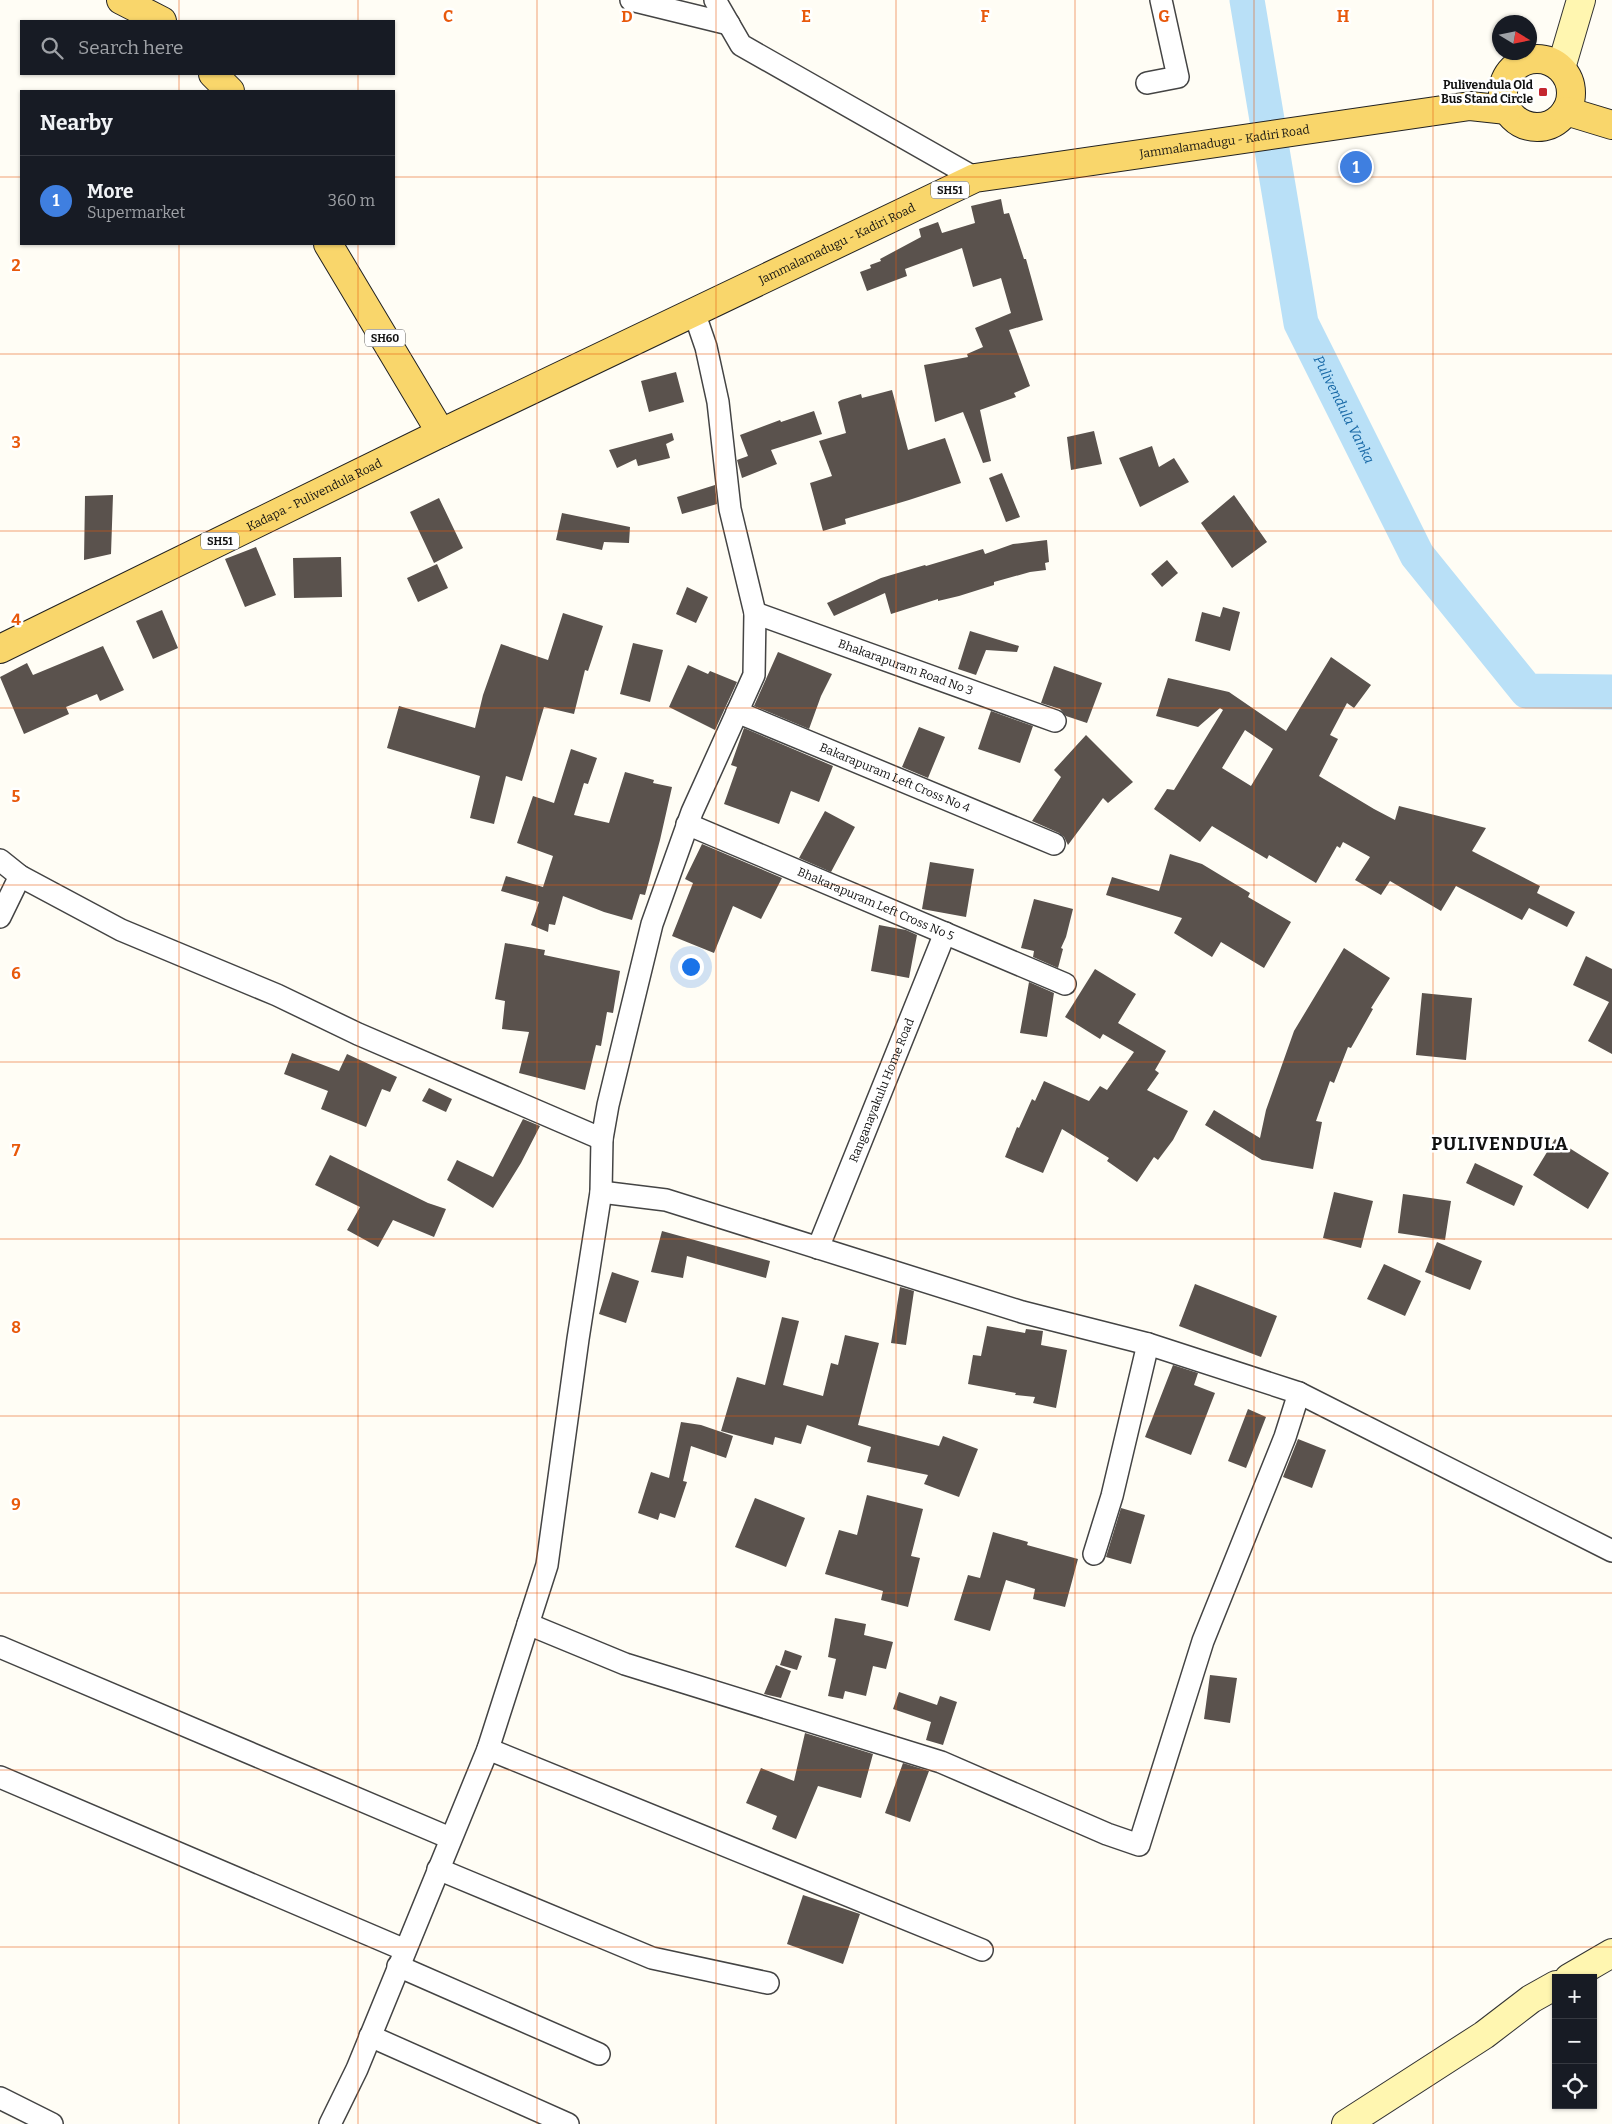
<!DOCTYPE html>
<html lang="en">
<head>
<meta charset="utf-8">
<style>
	body { margin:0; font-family:Bitter,serif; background:#242831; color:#f1f3f6 }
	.controls { position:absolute; right:15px; bottom:15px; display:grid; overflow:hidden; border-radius:0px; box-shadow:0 1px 4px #0004 }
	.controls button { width:45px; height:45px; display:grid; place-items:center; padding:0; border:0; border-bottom:1px solid #363941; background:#171b24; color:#f1f3f6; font:25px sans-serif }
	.compass { position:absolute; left:1492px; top:15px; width:45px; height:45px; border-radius:50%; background:#171b24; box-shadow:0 1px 4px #0004; rotate:100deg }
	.you { position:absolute; left:690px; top:966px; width:18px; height:18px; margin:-12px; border:4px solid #fff; border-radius:50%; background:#1a73e8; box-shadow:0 0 0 8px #1a73e833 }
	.badge { display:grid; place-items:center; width:32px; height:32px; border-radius:50%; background:#c4262e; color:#fff; font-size:16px; font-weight:700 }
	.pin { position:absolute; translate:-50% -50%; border:2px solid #fff; box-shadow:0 1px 5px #0006 }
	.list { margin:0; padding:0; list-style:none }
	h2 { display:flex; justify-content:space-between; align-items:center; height:65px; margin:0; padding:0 20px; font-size:21px }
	h2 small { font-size:16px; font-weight:400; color:#9ea1a6 }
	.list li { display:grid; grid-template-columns:32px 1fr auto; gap:15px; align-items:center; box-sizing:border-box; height:90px; padding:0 20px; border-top:1px solid #363941 }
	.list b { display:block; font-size:19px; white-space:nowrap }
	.list p { margin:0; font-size:16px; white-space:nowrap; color:#9ea1a6 }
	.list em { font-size:16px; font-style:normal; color:#9ea1a6 }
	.icon { flex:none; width:28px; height:28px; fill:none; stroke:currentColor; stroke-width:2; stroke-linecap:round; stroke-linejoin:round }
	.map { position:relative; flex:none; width:1612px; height:2124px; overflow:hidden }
	.search { position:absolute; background:#171b24; box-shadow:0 1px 4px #0004; left:20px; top:20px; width:375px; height:55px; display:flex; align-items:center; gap:12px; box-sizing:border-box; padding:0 18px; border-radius:0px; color:#9ea1a6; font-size:19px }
	.panel { position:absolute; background:#171b24; box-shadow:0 1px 4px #0004; left:20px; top:90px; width:375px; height:155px; border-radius:0px }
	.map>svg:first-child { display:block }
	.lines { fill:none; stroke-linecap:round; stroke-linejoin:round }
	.river { stroke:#b9e0f7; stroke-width:35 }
	.building { fill:#5a524d; fill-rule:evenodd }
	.street-casing { stroke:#444; stroke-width:24 }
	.secondary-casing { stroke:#333; stroke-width:30 }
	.primary-casing { stroke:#222; stroke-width:30 }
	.street { stroke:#fff; stroke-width:21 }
	.secondary { stroke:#fff6b0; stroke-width:28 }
	.primary { stroke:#f9d66b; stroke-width:28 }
	.grid { fill:none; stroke:#e8590c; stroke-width:1; stroke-opacity:0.55 }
	.poi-dot { fill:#c4262e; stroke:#fff; stroke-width:2 }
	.labels { text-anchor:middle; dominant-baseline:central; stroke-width:5; stroke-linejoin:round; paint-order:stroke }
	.shield { fill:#fff; stroke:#585858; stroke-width:1 }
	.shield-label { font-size:11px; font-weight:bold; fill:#111 }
	.poi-label { font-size:12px; font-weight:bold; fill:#111; stroke:#fff; text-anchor:end }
	.street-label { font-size:12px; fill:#111; stroke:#fff }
	.water-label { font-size:14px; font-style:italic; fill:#1768a6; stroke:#fff }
	.district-label { font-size:18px; font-weight:bold; letter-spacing:1px; fill:#111; stroke:#fff }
	.grid-label { font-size:16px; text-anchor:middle; font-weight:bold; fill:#e8590c; stroke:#fff; stroke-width:5; stroke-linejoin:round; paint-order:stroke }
</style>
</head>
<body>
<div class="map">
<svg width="1612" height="2124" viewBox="0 0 1612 2124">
	<rect width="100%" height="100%" fill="#fffdf5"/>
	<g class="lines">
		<!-- river -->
		<path class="river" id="s1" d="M1247 0 1301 323 1417 555 1527 691 1612 692"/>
	</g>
	<!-- building -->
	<path class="building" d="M1001 199 1004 214 1009 213 1024 259H1026L1043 320 1009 330 1030 386 1014 393 1016 397 980 410 991 461 983 463 963 412 935 422 924 365 968 357 967 354 983 347 975 328 1011 313 1001 278 973 287 962 248 905 269 907 276 867 291 860 272 871 268 870 265 881 261 880 259 921 237 919 229 938 222 942 233 975 223 971 206Z
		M676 372 684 402 649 412 641 381Z
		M892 390 908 450 945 438 961 483 909 500 845 519 846 524 823 531 810 483 832 476 819 441 846 433 838 402 841 400 861 394 862 398Z
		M814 411 822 434 771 450 777 464 742 478 737 460 748 456 740 435 780 420 781 422Z
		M1094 431 1102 464 1071 470 1067 437Z
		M672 433 674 440 666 444 670 458 638 466 636 459 617 468 609 450Z
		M1152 446 1159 467 1174 458 1189 482 1140 507 1119 458Z
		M1002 473 1020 517 1006 522 989 478Z
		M715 485 717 504 682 514 677 497Z
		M113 495 111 554 84 560 85 496Z
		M1234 495 1267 542 1232 568 1201 523Z
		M439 498 463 548 434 563 410 512Z
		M562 513 630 527 629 543 604 542 602 550 556 540Z
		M1047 540 1049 562 1045 563 1046 570 1030 572 994 582V585L959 596 938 601V599L891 614 885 593 834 616 827 603 881 578 925 565 926 566 983 549 985 554 1013 544Z
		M256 547 276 595 245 607 225 559Z
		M341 557 342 597 294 598 293 558Z
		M1167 560 1178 573 1162 587 1151 574Z
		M437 564 448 588 418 602 407 578Z
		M687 587 708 597 696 623 676 614Z
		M1223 607 1240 612 1230 651 1195 641 1202 612 1220 617Z
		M162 610 178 648 153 659 136 621Z
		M563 613 603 626 588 671 585 670 574 714 544 707 522 781 506 776 494 824 470 818 480 776 387 748 399 706 475 728 483 695 501 644 548 660Z
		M970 631 1019 646 1017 652 986 650 976 675 958 669Z
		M633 643 663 650 650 702 620 694Z
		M103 646 124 690 100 701 97 694 66 707 69 714 24 734 0 677 27 663 33 675Z
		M778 652 832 674 821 696 809 729 754 706Z
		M1331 657 1371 685 1354 708 1347 703 1330 735 1338 739 1319 776 1374 809 1395 820 1399 806 1486 828 1472 851 1540 886 1537 893 1575 912 1567 927 1529 908 1522 920 1456 886 1441 911 1390 881 1381 895 1355 880 1370 857 1343 842 1340 848 1337 846 1316 883 1269 855 1267 859 1212 826 1200 842 1154 809 1167 789 1174 790 1223 710 1220 708 1198 727 1156 716 1168 678 1229 692 1286 731ZM1245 730 1273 749 1251 786 1222 768Z
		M688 665 708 674 710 671 737 682 715 730 669 707Z
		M1054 666 1102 683 1087 723 1066 716 1060 709 1041 703Z
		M991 711 1033 726 1020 763 978 749Z
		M919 727 945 737 928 778 902 767Z
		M744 728 833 766 819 802 791 791 779 824 724 804 737 767 731 765Z
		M1086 735 1133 782 1108 803 1103 798 1068 845 1064 837 1059 833 1032 821 1061 777 1054 770Z
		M571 749 597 758 588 784 584 783 574 815 609 823 625 772 654 780 653 783 672 787 660 840 645 895 640 894 632 920 604 912 563 896 555 925 549 924 548 932 531 925 539 902 501 891 506 876 543 887 553 856 517 843 533 796 554 803Z
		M825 811 855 827 831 872 799 858Z
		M702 844 782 878 761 919 733 906 714 953 672 936 693 883 685 879Z
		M1170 854 1202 864 1250 893 1248 897 1291 922 1264 968 1221 942 1212 957 1174 933 1182 918 1106 895 1112 877 1159 891Z
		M930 862 974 869 966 917 922 909Z
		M1034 899 1073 909 1066 937 1061 948 1063 949 1058 968 1033 957 1034 951 1021 948Z
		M879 925 906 930 917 935 909 978 871 971Z
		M505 943 545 950 544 955 620 971 613 1013 607 1012 601 1046 596 1045 585 1090 519 1073 529 1032 502 1029 505 1001 495 999Z
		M1344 948 1390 978 1371 1008 1373 1009 1351 1048 1348 1047 1334 1083 1330 1081 1316 1121 1322 1122 1313 1169 1262 1160 1205 1125 1214 1110 1260 1138 1266 1110 1294 1031Z
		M1586 956 1612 969V1054L1588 1041 1609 1002 1573 985Z
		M1095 969 1136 994 1118 1023 1166 1051 1155 1070 1159 1073 1147 1090 1188 1111 1173 1140 1158 1160 1154 1157 1137 1182 1107 1161 1109 1158 1062 1129 1043 1173 1005 1157 1017 1127 1019 1128 1032 1099 1035 1101 1044 1081 1089 1101 1100 1086 1107 1090 1134 1052 1103 1034 1100 1039 1065 1017Z
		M1029 982 1054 993 1047 1037 1020 1033Z
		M1422 993 1472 998 1466 1060 1416 1055Z
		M292 1053 339 1071 347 1054 397 1077 390 1092 382 1089 366 1127 321 1109 328 1091 284 1074Z
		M429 1088 452 1099 446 1112 422 1101Z
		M523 1119 540 1126 521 1163 493 1208 447 1180 457 1160 493 1177Z
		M1555 1139 1609 1173 1588 1209 1533 1175Z
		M330 1155 428 1203 446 1209 434 1237 393 1220 378 1247 347 1230 360 1207 315 1185Z
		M1475 1163 1523 1186 1514 1206 1466 1183Z
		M1334 1192 1373 1201 1361 1248 1323 1238Z
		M1403 1194 1451 1201 1445 1240 1398 1233Z
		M662 1231 770 1261 766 1278 687 1256 683 1278 651 1272Z
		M1437 1242 1482 1261 1470 1290 1425 1272Z
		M1384 1264 1421 1281 1405 1316 1367 1299Z
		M612 1272 639 1281 626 1323 599 1314Z
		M1195 1284 1277 1316 1261 1357 1179 1326Z
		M900 1287 914 1291 906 1345 891 1343Z
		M782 1317 799 1321 783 1385 823 1396 831 1363 838 1365 845 1335 879 1343 858 1425 939 1446 943 1436 978 1449 959 1497 924 1484 928 1475 867 1462 871 1447 807 1425 801 1444 775 1437 773 1445 721 1431 737 1377 765 1385Z
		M987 1326 1025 1333 1026 1329 1043 1331 1041 1345 1067 1350 1056 1408 1033 1403 1035 1397 1015 1395 1016 1393 968 1384 973 1355 981 1356Z
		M1173 1365 1198 1373 1194 1385 1215 1393 1191 1455 1145 1437Z
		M1248 1409 1266 1417 1246 1468 1228 1461Z
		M681 1422 701 1425 733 1436 726 1458 691 1446 683 1481 687 1482 675 1518 660 1513 658 1520 638 1513 651 1472 669 1478Z
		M1298 1439 1326 1450 1312 1488 1283 1477Z
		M867 1495 923 1509 911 1556 920 1558 908 1607 881 1600 883 1591 825 1574 839 1530 857 1535Z
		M755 1498 805 1518 786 1567 735 1547Z
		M1121 1508 1145 1515 1131 1564 1106 1557Z
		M993 1532 1028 1542 1027 1545 1078 1559 1065 1607 1033 1599 1035 1589 1006 1580 990 1631 954 1620 968 1575 980 1578Z
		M835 1618 866 1624 864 1635 893 1642 886 1669 873 1666 866 1696 845 1691 843 1699 828 1696 836 1659 828 1657Z
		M785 1650 802 1656 797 1670 780 1665Z
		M776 1665 791 1671 781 1698 764 1694Z
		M1210 1675 1237 1678 1230 1723 1204 1719Z
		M899 1692 937 1705 940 1696 957 1702 943 1745 926 1740 931 1722 893 1709Z
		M805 1733 873 1754 861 1798 818 1786 796 1839 772 1829 777 1816 746 1803 761 1768 794 1781Z
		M903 1763 929 1771 910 1822 885 1813Z
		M803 1895 860 1914 843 1964 787 1944Z"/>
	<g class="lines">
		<defs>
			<g id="street">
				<path d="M631 0 729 24"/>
				<path d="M715 0 741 45 975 178"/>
				<path d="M1147 83 1178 77 1161 0"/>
				<path id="s2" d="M755 613 1055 721"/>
				<path id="s3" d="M737 712 1054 844"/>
				<path id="s4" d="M687 824 1065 984"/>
				<path d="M0 860 20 876 121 930 277 995 358 1034 602 1139"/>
				<path d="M0 917 20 876"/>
				<path d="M601 1192 666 1200 1022 1312 1148 1344 1299 1393 1612 1551"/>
				<path id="s5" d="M818 1248 945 933"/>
				<path d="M1094 1554 1112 1496 1148 1344"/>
				<path d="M528 1624 625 1664 941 1762 1107 1834 1139 1845 1203 1641 1285 1437 1299 1393"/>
				<path d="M0 1647 450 1838"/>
				<path d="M488 1749 982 1950"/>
				<path d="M0 1777 405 1950"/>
				<path d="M438 1869 652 1958 768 1983"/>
				<path d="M398 1966 599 2054"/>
				<path d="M370 2036 568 2124"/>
				<path d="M0 2098 52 2124"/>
				<path d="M330 2124 357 2069 488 1749 547 1565 578 1339 601 1192 602 1139 608 1105 652 924 692 812 754 675 755 613 730 509 718 402 706 347 694 312"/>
			</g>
			<path id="secondary" d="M1561 68 1581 0
				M1569 1978 1612 1953
				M1346 2124 1484 2035 1531 1999 1556 1985"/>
			<g id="primary">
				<path d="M121 0 162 21"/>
				<circle cx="1537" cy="93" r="34"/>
				<path d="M213 74 230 91"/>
				<path d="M1566 111 1612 125"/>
				<path d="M328 244 441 433"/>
				<path id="s6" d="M0 649 441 433 975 178 1470 106 1507 110"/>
			</g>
		</defs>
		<!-- street casing -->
		<use href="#street" class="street-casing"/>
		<!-- secondary casing -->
		<use href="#secondary" class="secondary-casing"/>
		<!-- primary casing -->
		<use href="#primary" class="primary-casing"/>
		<!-- street -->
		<use href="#street" class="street"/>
		<!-- secondary -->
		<use href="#secondary" class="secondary"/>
		<!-- primary -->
		<use href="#primary" class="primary"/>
	</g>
	<!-- grid -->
	<path class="grid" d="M179 0V21M358 0V21M537 0V2124M716 0V2124M896 0V2124M1075 0V2124M1254 0V2124M1433 0V2124M179 74V91M358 74V91M0 177H21M394 177H1612M179 244V2124M358 244V2124M0 354H1612M0 531H1612M0 708H1612M0 885H1612M0 1062H1612M0 1239H1612M0 1416H1612M0 1593H1612M0 1770H1612M0 1947H1612"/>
	<!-- markers -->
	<rect class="poi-dot" x="1538" y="87" width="10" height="10" rx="2.5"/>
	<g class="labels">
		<!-- shield labels -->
		<g class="shield">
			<rect x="931" y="181.5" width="38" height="17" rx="4"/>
			<rect x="365" y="329.5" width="40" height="17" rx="4"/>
			<rect x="201" y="532.5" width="38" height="17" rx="4"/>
		</g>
		<g class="shield-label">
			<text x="950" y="190">SH51</text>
			<text x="385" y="338">SH60</text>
			<text x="220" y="541">SH51</text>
		</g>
		<!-- poi labels -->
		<g class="poi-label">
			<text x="1533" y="85">Pulivendula Old<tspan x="1533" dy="14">Bus Stand Circle</tspan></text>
		</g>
		<!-- street labels -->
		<g class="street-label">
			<text stroke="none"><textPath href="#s6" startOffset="1335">Jammalamadugu - Kadiri Road</textPath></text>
			<text stroke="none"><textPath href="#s6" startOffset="930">Jammalamadugu - Kadiri Road</textPath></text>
			<text stroke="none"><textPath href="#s6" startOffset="350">Kadapa - Pulivendula Road</textPath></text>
			<text stroke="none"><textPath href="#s2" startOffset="160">Bhakarapuram Road No 3</textPath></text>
			<text stroke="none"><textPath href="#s3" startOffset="171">Bakarapuram Left Cross No 4</textPath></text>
			<text stroke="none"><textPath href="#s4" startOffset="205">Bhakarapuram Left Cross No 5</textPath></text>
			<text stroke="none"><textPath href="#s5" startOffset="170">Ranganayakulu Home Road</textPath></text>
		</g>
		<!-- water labels -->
		<g class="water-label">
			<text stroke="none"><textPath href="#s1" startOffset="424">Pulivendula Vanka</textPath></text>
		</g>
		<!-- district labels -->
		<g class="district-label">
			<text x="1500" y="1144">PULIVENDULA</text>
		</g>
	</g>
	<g class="grid-label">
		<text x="448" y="22">C</text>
		<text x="627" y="22">D</text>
		<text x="806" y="22">E</text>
		<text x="985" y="22">F</text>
		<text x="1164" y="22">G</text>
		<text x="1343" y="22">H</text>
		<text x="16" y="271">2</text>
		<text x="16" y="448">3</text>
		<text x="16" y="625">4</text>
		<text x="16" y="802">5</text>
		<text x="16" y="979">6</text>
		<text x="16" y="1156">7</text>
		<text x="16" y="1333">8</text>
		<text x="16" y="1510">9</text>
	</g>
</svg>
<div class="controls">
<button>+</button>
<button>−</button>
<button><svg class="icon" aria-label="locate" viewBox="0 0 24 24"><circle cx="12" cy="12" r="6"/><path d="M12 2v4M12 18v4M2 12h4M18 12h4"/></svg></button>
</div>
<svg class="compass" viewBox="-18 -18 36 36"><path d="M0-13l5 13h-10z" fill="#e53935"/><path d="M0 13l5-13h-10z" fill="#9ea1a6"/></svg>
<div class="you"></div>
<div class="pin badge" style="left:1356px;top:167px;background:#3f7fe0">1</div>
<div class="search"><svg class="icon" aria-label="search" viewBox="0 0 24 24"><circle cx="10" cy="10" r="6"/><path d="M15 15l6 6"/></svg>Search here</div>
<section class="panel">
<h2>Nearby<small></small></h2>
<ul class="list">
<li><span class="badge" style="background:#3f7fe0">1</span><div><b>More</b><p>Supermarket</p></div><em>360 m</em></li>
</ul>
</section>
</div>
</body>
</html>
